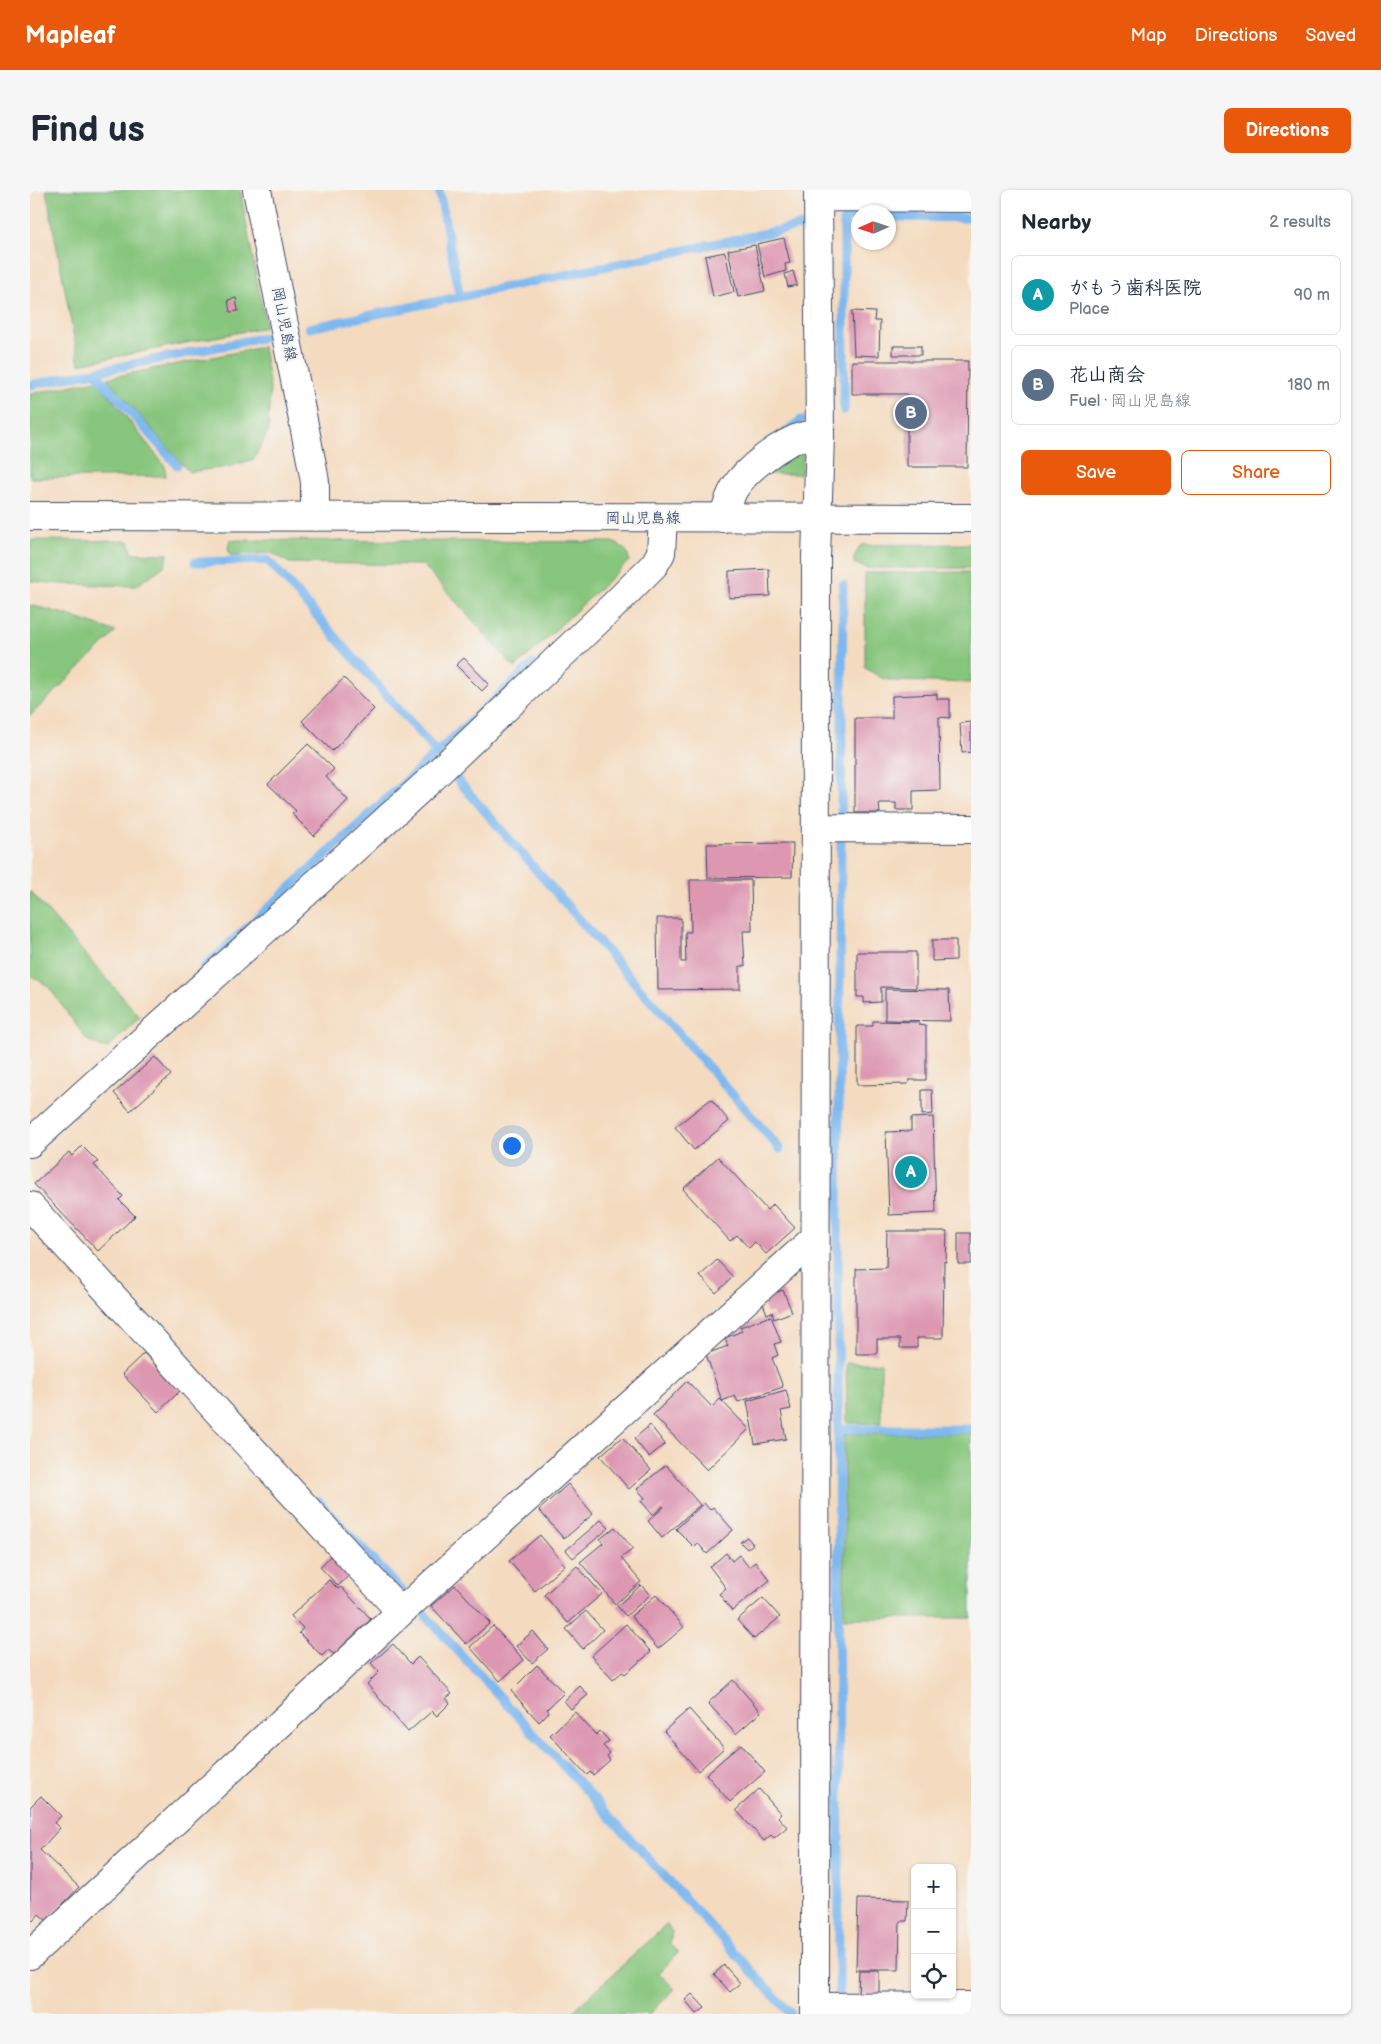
<!DOCTYPE html>
<html lang="en">
<head>
<meta charset="utf-8">
<style>
	body { margin:0; font-family:"Balsamiq Sans","Klee One",sans-serif; background:#f6f6f7; color:#1f2937 }
	.controls { position:absolute; right:15px; bottom:15px; display:grid; overflow:hidden; border-radius:8px; box-shadow:0 1px 4px #0004 }
	.controls button { width:45px; height:45px; display:grid; place-items:center; padding:0; border:0; border-bottom:1px solid #e0e1e3; background:#fff; color:#1f2937; font:25px sans-serif }
	.compass { position:absolute; left:821px; top:15px; width:45px; height:45px; border-radius:50%; background:#fff; box-shadow:0 1px 4px #0004; rotate:267deg }
	.you { position:absolute; left:481px; top:955px; width:18px; height:18px; margin:-12px; border:4px solid #fff; border-radius:50%; background:#1a73e8; box-shadow:0 0 0 8px #1a73e833 }
	.badge { display:grid; place-items:center; width:32px; height:32px; border-radius:50%; background:#ea580c; color:#fff; font-size:16px; font-weight:700 }
	.pin { position:absolute; translate:-50% -50%; border:2px solid #fff; box-shadow:0 1px 5px #0006 }
	.list { margin:0; padding:0; list-style:none }
	h2 { display:flex; justify-content:space-between; align-items:center; height:65px; margin:0; padding:0 20px; font-size:21px }
	h2 small { font-size:16px; font-weight:400; color:#747a83 }
	.list li { display:grid; grid-template-columns:32px 1fr auto; gap:15px; align-items:center; box-sizing:border-box; height:80px; margin:0 10px 10px; padding:0 10px; border:1px solid #e0e1e3; border-radius:8px }
	.list b { display:block; font-size:19px; white-space:nowrap }
	.list p { margin:0; font-size:16px; white-space:nowrap; color:#747a83 }
	.list em { font-size:16px; font-style:normal; color:#747a83 }
	.actions { display:flex; gap:10px; padding:15px 20px }
	.actions a { flex:1; padding:11px 0; border:1px solid #ea580c; border-radius:8px; text-align:center; font-size:18px; color:#ea580c }
	.actions .main { background:#ea580c; color:#fff }
	.icon { flex:none; width:28px; height:28px; fill:none; stroke:currentColor; stroke-width:2; stroke-linecap:round; stroke-linejoin:round }
	.map { position:relative; flex:none; width:941px; height:1824px; overflow:hidden; border-radius:8px }
	header { display:flex; align-items:center; gap:30px; box-sizing:border-box; height:70px; padding:0 25px; background:#ea580c; color:#fff }
	header strong { font-size:24px }
	nav { display:flex; gap:28px; margin-inline-start:auto; font-size:18px }
	.intro { display:flex; align-items:center; justify-content:space-between; box-sizing:border-box; height:120px; padding:0 30px }
	h1 { margin:0; font-size:35px }
	.button { padding:12px 22px; border-radius:8px; background:#ea580c; color:#fff; font-size:18px; font-weight:700 }
	main { display:flex; gap:30px; padding:0 30px }
	aside { flex:1; background:#fff; border-radius:8px; box-shadow:0 1px 4px #0004 }
	.map>svg:first-child { display:block }
	.green { fill:#86c57c; stroke:#507a6d }
	.lines { fill:none; stroke-linecap:round; stroke-linejoin:round }
	.stream { stroke:#7eb8ef; stroke-width:9 }
	.building { fill:#dd97b1 }
	.minor-casing { stroke:#3c496c; stroke-width:30 }
	.primary-casing { stroke:#3c496c; stroke-width:30 }
	.minor { stroke:#fff; stroke-width:28 }
	.primary { stroke:#fff; stroke-width:28 }
	.labels { text-anchor:middle; dominant-baseline:central; stroke-width:4.5; stroke-linejoin:round; paint-order:stroke }
	.street-label { font-size:15px; fill:#1b2f5e; stroke:#f6f6f2 }
</style>
</head>
<body>
<header>
<strong>Mapleaf</strong>
<nav><a>Map</a><a>Directions</a><a>Saved</a></nav>
</header>
<div class="intro"><h1>Find us</h1><a class="button">Directions</a></div>
<main>
<div class="map">
<svg width="941" height="1824" viewBox="0 0 941 1824">
	<rect width="100%" height="100%" fill="#f6f6f2"/>
	<filter id="ink" filterUnits="userSpaceOnUse"><feTurbulence type="fractalNoise" baseFrequency=".02" numOctaves="2"/><feDisplacementMap in="SourceGraphic" scale="10" xChannelSelector="R" yChannelSelector="G"/><feConvolveMatrix kernelMatrix="1 2 1 2 8 2 1 2 1" color-interpolation-filters="sRGB"/></filter>
	<filter id="wash" filterUnits="userSpaceOnUse"><feTurbulence type="fractalNoise" baseFrequency=".0096" numOctaves="4" result="noise"/><feDisplacementMap in="SourceGraphic" scale="20" xChannelSelector="R" yChannelSelector="G"/><feGaussianBlur stdDeviation="1.12" result="paint"/><feColorMatrix in="noise" values="0 0 0 0 0 0 0 0 0 0 0 0 0 0 0 0 0 1.4 0 .05"/><feComposite in="paint" operator="in"/></filter>
	<g filter="url(#wash)">
		<rect width="100%" height="100%" fill="#f4dabe"/>
		<!-- green -->
		<path class="green" d="M16 0H210L236 137 49 174Z
			M233 157 240 198 238 242 224 269 198 277 159 282 77 188Z
			M67 190 135 276 136 286 0 288V204Z
			M774 256 771 284H727Z
			M0 350 99 351 102 363 139 364 134 376 106 396 31 394 0 391Z
			M200 350 582 352C591 355 599 360 599 371L485 478 393 375 259 373 242 363 200 365 198 358Z
			M941 354V378H835L824 373V367L831 355Z
			M941 382V493L864 491 852 488 835 478V383Z
			M0 415 35 424 86 442 0 526Z
			M0 701 110 827 76 859 57 850 18 796 0 785Z
			M816 1173H851V1233H817Z
			M941 1243V1428H814V1244Z
			M637 1734 642 1742 640 1754 648 1763 629 1783 645 1799 620 1824H540Z"/>
		<g class="lines">
			<!-- stream -->
			<path class="stream" d="M409 0 430 107
				M814 10V220
				M814 26 828 27
				M858 27 941 28
				M279 138 770 36
				M65 182 147 275
				M0 195 236 147
				M757 241 771 230
				M165 372 238 370 408 564
				M425 587 750 959
				M174 777 503 474
				M808 1239H941
				M288 1311 379 1408
				M394 1424 761 1824
				M809 1814 808 1027 813 395"/>
		</g>
		<g id="blocks">
			<!-- building -->
			<path class="building" d="M754 48 760 73 755 74 756 81 735 87 727 54Z
				M725 55 735 101 708 107 698 60Z
				M695 62 704 102 683 107 675 66Z
				M763 81 767 95 758 97 755 84Z
				M206 108 208 121 200 122 198 110Z
				M822 121 845 122 844 131H850L849 166 824 165Z
				M863 156H891V165H863Z
				M822 171H938L937 277H877V204H822Z
				M739 379 740 406 699 408V381Z
				M434 468 459 494 452 501 426 475Z
				M314 488 344 519 302 561 272 531Z
				M907 504V509H920V528L909 527V531L910 600 883 601V620H866V613H849L850 623H825V528H862V506Z
				M941 532V562L932 563 930 533Z
				M278 554 304 579 296 587 318 610 284 646 262 624 266 621 238 594Z
				M763 653 762 687 678 688 677 654Z
				M660 690H721L722 741H713L715 776H710V799L628 800 627 728H651V772H656L655 742H661Z
				M902 750H926V770L902 771Z
				M827 762H886V798L851 797V812L834 813V807H827Z
				M855 799 919 800 920 831 855 830Z
				M843 831 888 832 889 835 896 836V890H879L878 894 827 895V836H843Z
				M125 867 141 885 100 921 84 903Z
				M892 900H902L903 924 892 925Z
				M681 909 699 931 664 960 645 937Z
				M903 927 906 1023 859 1025 856 942 881 941V928Z
				M52 956 68 972 64 975 93 1006 89 1010 105 1026 68 1061 4 994 39 962 42 966Z
				M688 967 737 1020 743 1014 765 1038 736 1064 725 1052 719 1058 707 1045 700 1051 653 999Z
				M857 1041H917L916 1072 914 1071 913 1148H887V1158H870V1149H847V1164H826V1079L856 1078Z
				M928 1043H941V1074H928Z
				M687 1070 703 1087 686 1103 670 1086Z
				M753 1100 762 1122 744 1129 742 1122 737 1124 731 1108Z
				M741 1126 751 1152 744 1154 748 1165 742 1168 753 1197 708 1212 705 1206 692 1211 676 1164 698 1156 695 1148 712 1141 710 1137Z
				M114 1163 150 1201 128 1222 92 1184Z
				M657 1191 682 1217 690 1209 719 1239 677 1280 623 1225Z
				M756 1200 761 1219 751 1221 756 1249 725 1254 717 1211Z
				M620 1235 635 1254 619 1267 604 1249Z
				M592 1247 621 1280 599 1299 570 1266Z
				M636 1275 670 1315 632 1348 618 1331 634 1317 633 1316 623 1325 611 1311 615 1308 607 1299Z
				M538 1294 563 1324 534 1349 509 1320Z
				M674 1313 680 1320 683 1317 703 1340 677 1364 668 1353 664 1357 646 1339Z
				M571 1330 579 1338 543 1368 536 1360Z
				M585 1337 603 1359 591 1368 611 1392 585 1414 550 1372 573 1353 570 1349Z
				M510 1345 535 1375 505 1401 479 1371Z
				M717 1347 723 1354 717 1359 710 1352Z
				M305 1361 324 1381 308 1396 290 1377Z
				M696 1363 702 1371 709 1365 719 1377 725 1372 740 1390 702 1421 689 1404 696 1398 680 1377Z
				M547 1376 572 1404 538 1433 514 1405Z
				M299 1390 308 1399 311 1397 341 1429 304 1464 298 1460 292 1466 269 1443 273 1438 261 1426Z
				M425 1395 460 1433 436 1454 401 1416Z
				M611 1395 620 1405 596 1426 587 1416Z
				M626 1405 654 1437 628 1459 601 1426Z
				M733 1408 750 1427 724 1449 707 1430Z
				M556 1421 573 1440 553 1459 536 1439Z
				M596 1434 621 1462 595 1484 592 1482 583 1490 561 1466Z
				M463 1436 494 1470 470 1491 440 1457Z
				M503 1441 518 1459 502 1473 486 1456Z
				M363 1454 381 1474 388 1467 422 1504 416 1508 420 1513 407 1526 402 1521 378 1542 337 1494 349 1482 341 1473Z
				M507 1475 534 1503 517 1519 519 1522 509 1532 481 1501Z
				M703 1490 731 1522 706 1544 678 1513Z
				M550 1496 558 1505 541 1519 534 1511Z
				M659 1519 694 1558 668 1581 634 1541Z
				M545 1522 566 1545 570 1541 579 1551 573 1556 580 1563 577 1566 580 1570 563 1585 560 1582 557 1585 520 1545Z
				M711 1554 735 1582 700 1612 676 1584Z
				M729 1599 751 1624 748 1627 757 1637 744 1648 741 1645 734 1651 706 1620Z
				M11 1606 31 1626 24 1633 30 1638 10 1660 49 1697 17 1731 9 1724 3 1731 0 1728V1617Z
				M828 1709 878 1710 877 1731H870L869 1780H826Z
				M694 1775 710 1793 700 1802 684 1784Z
				M829 1781H849V1805L828 1804Z
				M662 1804 675 1818 667 1824 655 1810Z"/>
		</g>
	</g>
	<g filter="url(#ink)">
		<use href="#blocks" fill-opacity="0" stroke="#3c496c" stroke-width="1"/>
		<g class="lines">
			<defs>
				<path id="minor" d="M788 7 941 8
					M693 328C696 318 699 308 704 299 716 279 752 252 774 246 779 245 785 246 790 246
					M787 638 941 639
					M0 953 398 592 582 417 624 375 631 363 633 328
					M0 1016 371 1422
					M0 1765 371 1422 785 1048
					M785 1817 941 1816
					M785 1824 786 368 790 246 788 0"/>
				<path id="primary" d="M227 0 282 275 285 292V327
					M0 326 941 328"/>
			</defs>
			<!-- minor casing -->
			<use href="#minor" class="minor-casing"/>
			<!-- primary casing -->
			<use href="#primary" class="primary-casing"/>
			<!-- minor -->
			<use href="#minor" class="minor"/>
			<!-- primary -->
			<use href="#primary" class="primary"/>
		</g>
	</g>
	<g class="labels">
		<!-- street labels -->
		<g class="street-label">
			<text transform="translate(254 134) rotate(79)">岡山児島線</text>
			<text x="613" y="328">岡山児島線</text>
		</g>
	</g>
</svg>
<div class="controls">
<button>+</button>
<button>−</button>
<button><svg class="icon" aria-label="locate" viewBox="0 0 24 24"><circle cx="12" cy="12" r="6"/><path d="M12 2v4M12 18v4M2 12h4M18 12h4"/></svg></button>
</div>
<svg class="compass" viewBox="-18 -18 36 36"><path d="M0-13l5 13h-10z" fill="#e53935"/><path d="M0 13l5-13h-10z" fill="#747a83"/></svg>
<div class="you"></div>
<div class="pin badge" style="left:881px;top:982px;background:#0f9aa8">A</div>
<div class="pin badge" style="left:881px;top:223px;background:#5c6f8a">B</div>
</div>
<aside>
<h2>Nearby<small>2 results</small></h2>
<ul class="list">
<li><span class="badge" style="background:#0f9aa8">A</span><div><b>がもう歯科医院</b><p>Place</p></div><em>90 m</em></li>
<li><span class="badge" style="background:#5c6f8a">B</span><div><b>花山商会</b><p>Fuel · 岡山児島線</p></div><em>180 m</em></li>
</ul>
<div class="actions"><a class="main">Save</a><a>Share</a></div>
</aside>
</main>
</body>
</html>
